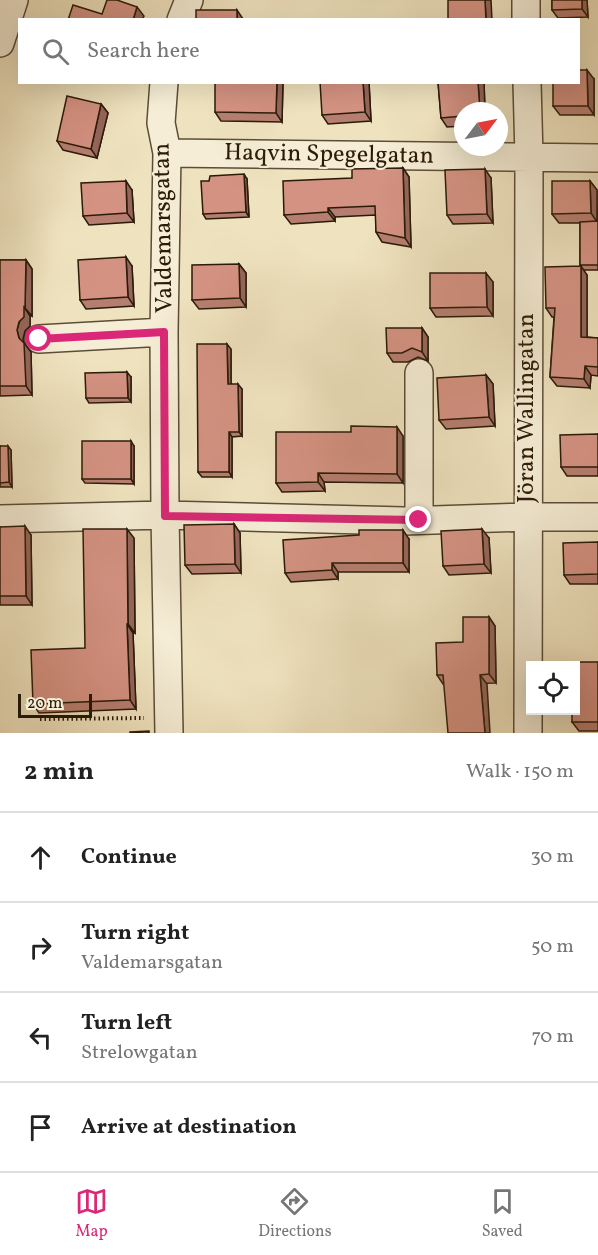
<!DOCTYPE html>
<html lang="en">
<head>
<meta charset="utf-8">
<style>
	body { margin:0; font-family:Vollkorn,serif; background:#f6f6f6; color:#222 }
	.controls { position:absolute; right:18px; bottom:18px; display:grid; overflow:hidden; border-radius:0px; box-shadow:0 6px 24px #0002 }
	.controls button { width:54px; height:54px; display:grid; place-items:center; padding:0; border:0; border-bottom:2px solid #e0e0e0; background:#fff; color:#222; font:30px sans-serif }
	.compass { position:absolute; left:454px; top:102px; width:54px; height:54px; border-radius:50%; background:#fff; box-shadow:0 6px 24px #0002; rotate:58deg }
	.scale { position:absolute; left:18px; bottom:15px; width:74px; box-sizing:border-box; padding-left:6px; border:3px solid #2b1b09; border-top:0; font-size:16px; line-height:21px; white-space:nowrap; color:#2b1b09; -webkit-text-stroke:4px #f5edd5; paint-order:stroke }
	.stop { position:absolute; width:18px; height:18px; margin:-14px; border:4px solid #db2777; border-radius:50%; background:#fff }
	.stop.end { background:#db2777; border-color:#fff; box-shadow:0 2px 6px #0008 }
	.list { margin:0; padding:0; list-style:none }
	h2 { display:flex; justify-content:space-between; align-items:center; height:78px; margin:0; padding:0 24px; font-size:26px }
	h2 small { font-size:20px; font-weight:400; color:#767676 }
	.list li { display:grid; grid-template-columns:39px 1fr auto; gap:18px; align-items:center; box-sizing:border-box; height:90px; padding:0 24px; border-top:2px solid #e0e0e0 }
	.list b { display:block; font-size:22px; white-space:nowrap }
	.list p { margin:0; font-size:20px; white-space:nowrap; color:#767676 }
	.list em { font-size:20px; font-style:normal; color:#767676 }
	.icon { flex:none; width:33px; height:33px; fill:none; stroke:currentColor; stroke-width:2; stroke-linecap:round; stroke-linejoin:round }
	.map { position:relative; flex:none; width:598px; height:733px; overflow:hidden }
	.search { position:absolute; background:#fff; box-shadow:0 6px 24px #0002; left:18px; right:18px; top:18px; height:66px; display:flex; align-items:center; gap:15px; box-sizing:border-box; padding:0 21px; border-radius:0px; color:#767676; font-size:22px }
	.sheet { height:438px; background:#fff }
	nav { display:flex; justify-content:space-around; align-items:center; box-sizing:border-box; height:84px; border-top:2px solid #e0e0e0; background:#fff; font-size:16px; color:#767676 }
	nav a { display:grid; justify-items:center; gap:3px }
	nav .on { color:#db2777 }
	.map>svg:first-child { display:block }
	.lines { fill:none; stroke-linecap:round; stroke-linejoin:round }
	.minor-casing { stroke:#5c4d36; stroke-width:30 }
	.path { stroke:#2b1b09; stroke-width:4; stroke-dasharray:1.5 3; stroke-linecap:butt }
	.minor { stroke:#f5edd5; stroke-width:27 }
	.wall { fill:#b67e70; stroke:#2b1b09; stroke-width:1.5 }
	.shaded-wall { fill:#94665b; stroke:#2b1b09; stroke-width:1.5 }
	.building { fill:#d49282; stroke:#2b1b09; stroke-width:1.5 }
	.route { stroke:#db2777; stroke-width:8 }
	.labels { text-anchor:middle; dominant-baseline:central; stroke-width:4.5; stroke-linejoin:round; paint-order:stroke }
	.street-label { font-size:24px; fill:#2b1b09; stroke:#f5edd5 }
</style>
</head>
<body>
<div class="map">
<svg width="598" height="733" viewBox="0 0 598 733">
	<rect width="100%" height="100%" fill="#efe3bf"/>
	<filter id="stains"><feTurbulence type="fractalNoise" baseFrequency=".00333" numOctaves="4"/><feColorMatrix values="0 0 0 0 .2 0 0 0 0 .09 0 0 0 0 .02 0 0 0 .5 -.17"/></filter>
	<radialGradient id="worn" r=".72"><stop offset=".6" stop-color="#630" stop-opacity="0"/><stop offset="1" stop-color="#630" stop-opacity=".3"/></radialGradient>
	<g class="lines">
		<defs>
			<path id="minor" d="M181 20 189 0
				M526 20V0
				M0 43 14 0
				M164 82 161 123 167 153 164 332 165 515 169 733
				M527 82 529 157 528 733
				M167 153 598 158
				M39 339 164 332
				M0 519 165 515 404 521 527 517H598
				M419 520V373"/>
		</defs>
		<!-- minor casing -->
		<use href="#minor" class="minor-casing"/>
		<!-- path -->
		<path class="path" d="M40 719 144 718"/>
		<!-- minor -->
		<use href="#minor" class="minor"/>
	</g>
	<!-- wall -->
	<path class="wall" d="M552 0H587L588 17 558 18 552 10Z
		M594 79V115H560L553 106Z
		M283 82 282 122 221 121 215 112Z
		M369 82 371 121 328 124 322 115Z
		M438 82H484L485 111H463V126L447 127 441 118Z
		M101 104 108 113 97 158 63 150 57 141Z
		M403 168 409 177 411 247 382 242 376 232V215L335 217V221L291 224 284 215 352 178Z
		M491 178 493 223 453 224 447 215Z
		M247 179 249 217 206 219 203 214Z
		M590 181 597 190 598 270H583L587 275V337L598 338V376L591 375 590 388 557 386 550 377 554 317H552L546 308 581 266 580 265V223H559L552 214Z
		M132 190 134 222 89 225 83 216Z
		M0 260H26L32 269V316H30V326L25 331 23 339 24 343 31 352 32 395 0 396Z
		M239 264 246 273V307L199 309 192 300Z
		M132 266 134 306 86 309 80 300Z
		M493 282V316L436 317 430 308Z
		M422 328 428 337V361L418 357 408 362H393L387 353Z
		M231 349V384L242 389V436L232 437V477H202L198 472Z
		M486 375 493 384 495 426 446 429 439 420Z
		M131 377V402L89 403 86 398Z
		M351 432 403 436V483L324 482 325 491 282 492 276 483Z
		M598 434V476H567L561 467Z
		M0 446 11 450 12 487H0Z
		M134 446V484L85 483 82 479Z
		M234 524 240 533 241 573 192 574 185 565Z
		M0 527 31 535 32 605H0Z
		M134 538 135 633H133L136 709 39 713 33 704 85 648Z
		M489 538 491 573 449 575 443 566Z
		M409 539V572H338V579L291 582 285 573Z
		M598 542V584H570L564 575Z
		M489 617 495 626 496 683 443 684 437 675 463 642Z
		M598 662V731H579L572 722Z"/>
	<!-- shaded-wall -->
	<path class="shaded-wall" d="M485 0H491L492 20H486Z
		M582 0H587L588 17 582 9Z
		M137 7 144 16 142 20H133Z
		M237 10 243 19 237 20Z
		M587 70 594 79V115L588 106Z
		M277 82H283L282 122 276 113Z
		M363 82H369L371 121 365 112Z
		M478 82H484L485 111H480Z
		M101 104 108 113 97 158 91 149Z
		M403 168 409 177 411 247 405 238Z
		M485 169 491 178 493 223 487 214Z
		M244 174 247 179 249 217 246 212Z
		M126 181 132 190 134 222 127 213Z
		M590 181 597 190V222L591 213Z
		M328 208 335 217V221L328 212Z
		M126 257 132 266 134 306 128 297Z
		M26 260 32 269V316L25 308Z
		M239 264 246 273V307L240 298Z
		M581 266 587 275V346L581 337Z
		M486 273 493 282V316L487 307Z
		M24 307 30 316V326L25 331 23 339 24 343 31 352 32 395 26 386 19 338 17 330Z
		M422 328 428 337V361L422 352Z
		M227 344 231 349V389L228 384Z
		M585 366 591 375 590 388 584 379Z
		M127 372 131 377V402L128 398Z
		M486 375 493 384 495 426 489 417Z
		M238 384 242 389V436L239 432Z
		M397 427 403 436V483L397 474Z
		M229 432 232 437V477L229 472Z
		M131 441 134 446V484L131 479Z
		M8 446 11 450 12 487 9 482Z
		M318 473 324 482 325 491 318 482Z
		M234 524 240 533 241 573 235 564Z
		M25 526 31 535 32 605 26 596Z
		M127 529 134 538 135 633 128 624Z
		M482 529 489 538 491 573 484 564Z
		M403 530 409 539V572L403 563Z
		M332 563 338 572V579L332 570Z
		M489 617 495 626 496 683 489 674Z
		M127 624 133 633 136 709 130 700Z
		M480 675 487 684 490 733H485Z"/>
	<!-- building -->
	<path class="building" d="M107 0H117L137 7 133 20H68L73 5 102 14Z
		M448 0H485L486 20H448Z
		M552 0H582V9L552 10Z
		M196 10H237V20H196Z
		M579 70H587L588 106H553V82H579Z
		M215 82H277L276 113 215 112Z
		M320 82H363L365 112 322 115Z
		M438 82H478L480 111H463V116L441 118Z
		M67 96 101 104 91 149 57 141Z
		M403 168 405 238 376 232 375 206 328 208V212L284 215 283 181 352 178V169Z
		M485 169 487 214 447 215 445 170Z
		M244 174 246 212 203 214 201 181H209L210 176Z
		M126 181 127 213 83 216 81 183Z
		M552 181H590L591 213 552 214Z
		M598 221V265H580V222Z
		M126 257 128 297 80 300 78 260Z
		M0 260H26L25 308 24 307V317L19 322 17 330 19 338 24 343 26 386H0Z
		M239 264 240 298 192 300V265Z
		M581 266V337L598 338V367L585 366 584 379 550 377 555 308H546L545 267Z
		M430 273H486L487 307 430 308Z
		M386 328H422V352L412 348 402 353H387Z
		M197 344H227L228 384H238L239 432H229V472H198Z
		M127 372 128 398H86L85 373Z
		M486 375 489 417 439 420 437 378Z
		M351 426 397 427V474L318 473V482L276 483V432H351Z
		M598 434V467H561L560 435Z
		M82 441H131V479H82Z
		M0 446H8L9 482 0 483Z
		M234 524 235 564 185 565 184 525Z
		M25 526 26 596H0V527Z
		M83 529H127L128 624H127L130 700 33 704 31 650 85 648Z
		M482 529 484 564 443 566 441 531Z
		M359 530H403V563H332V570L285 573 283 540 359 535Z
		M598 542V574L564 575 563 543Z
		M463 617H489V674L480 675 485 733H448L443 675H437L436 643 463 642Z
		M572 662H598V722H572V711H576V666H572Z
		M149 731V733H130V732Z"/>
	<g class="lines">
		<!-- route -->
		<path class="route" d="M39 339 164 332 165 516 419 520"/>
	</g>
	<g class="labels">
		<!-- street labels -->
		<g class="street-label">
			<text transform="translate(329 155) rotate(1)">Haqvin Spegelgatan</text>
			<text transform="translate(164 228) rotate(-91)">Valdemarsgatan</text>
			<text transform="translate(527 408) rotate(-90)">Jöran Wallingatan</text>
		</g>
	</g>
	<rect width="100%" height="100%" filter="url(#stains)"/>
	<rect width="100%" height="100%" fill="url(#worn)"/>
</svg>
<div class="controls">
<button><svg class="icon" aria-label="locate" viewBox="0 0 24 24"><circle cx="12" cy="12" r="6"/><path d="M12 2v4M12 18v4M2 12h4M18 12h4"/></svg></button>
</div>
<svg class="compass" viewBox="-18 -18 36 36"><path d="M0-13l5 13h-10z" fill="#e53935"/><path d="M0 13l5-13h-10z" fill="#767676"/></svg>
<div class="scale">20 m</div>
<div class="stop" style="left:39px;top:339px"></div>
<div class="stop end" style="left:419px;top:520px"></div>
<div class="search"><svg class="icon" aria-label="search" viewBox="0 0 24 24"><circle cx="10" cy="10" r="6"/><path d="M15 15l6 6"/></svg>Search here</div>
</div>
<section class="sheet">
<h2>2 min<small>Walk · 150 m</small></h2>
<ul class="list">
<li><svg class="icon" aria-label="ahead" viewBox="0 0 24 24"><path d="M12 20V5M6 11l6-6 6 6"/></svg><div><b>Continue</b></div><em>30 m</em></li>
<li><svg class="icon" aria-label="right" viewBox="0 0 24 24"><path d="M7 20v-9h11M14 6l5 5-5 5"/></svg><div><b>Turn right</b><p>Valdemarsgatan</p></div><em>50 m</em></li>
<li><svg class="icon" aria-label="left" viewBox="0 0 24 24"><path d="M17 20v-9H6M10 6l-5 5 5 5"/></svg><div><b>Turn left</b><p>Strelowgatan</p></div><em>70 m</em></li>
<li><svg class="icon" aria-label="arrive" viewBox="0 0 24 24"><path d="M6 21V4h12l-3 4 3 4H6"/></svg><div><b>Arrive at destination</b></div></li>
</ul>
</section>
<nav>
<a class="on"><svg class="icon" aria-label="map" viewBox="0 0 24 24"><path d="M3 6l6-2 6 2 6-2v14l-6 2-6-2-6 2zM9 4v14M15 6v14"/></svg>Map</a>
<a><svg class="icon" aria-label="directions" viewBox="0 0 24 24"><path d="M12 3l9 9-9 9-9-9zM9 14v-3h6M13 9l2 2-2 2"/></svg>Directions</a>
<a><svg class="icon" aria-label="saved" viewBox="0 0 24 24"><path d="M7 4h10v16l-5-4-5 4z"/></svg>Saved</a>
</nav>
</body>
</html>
